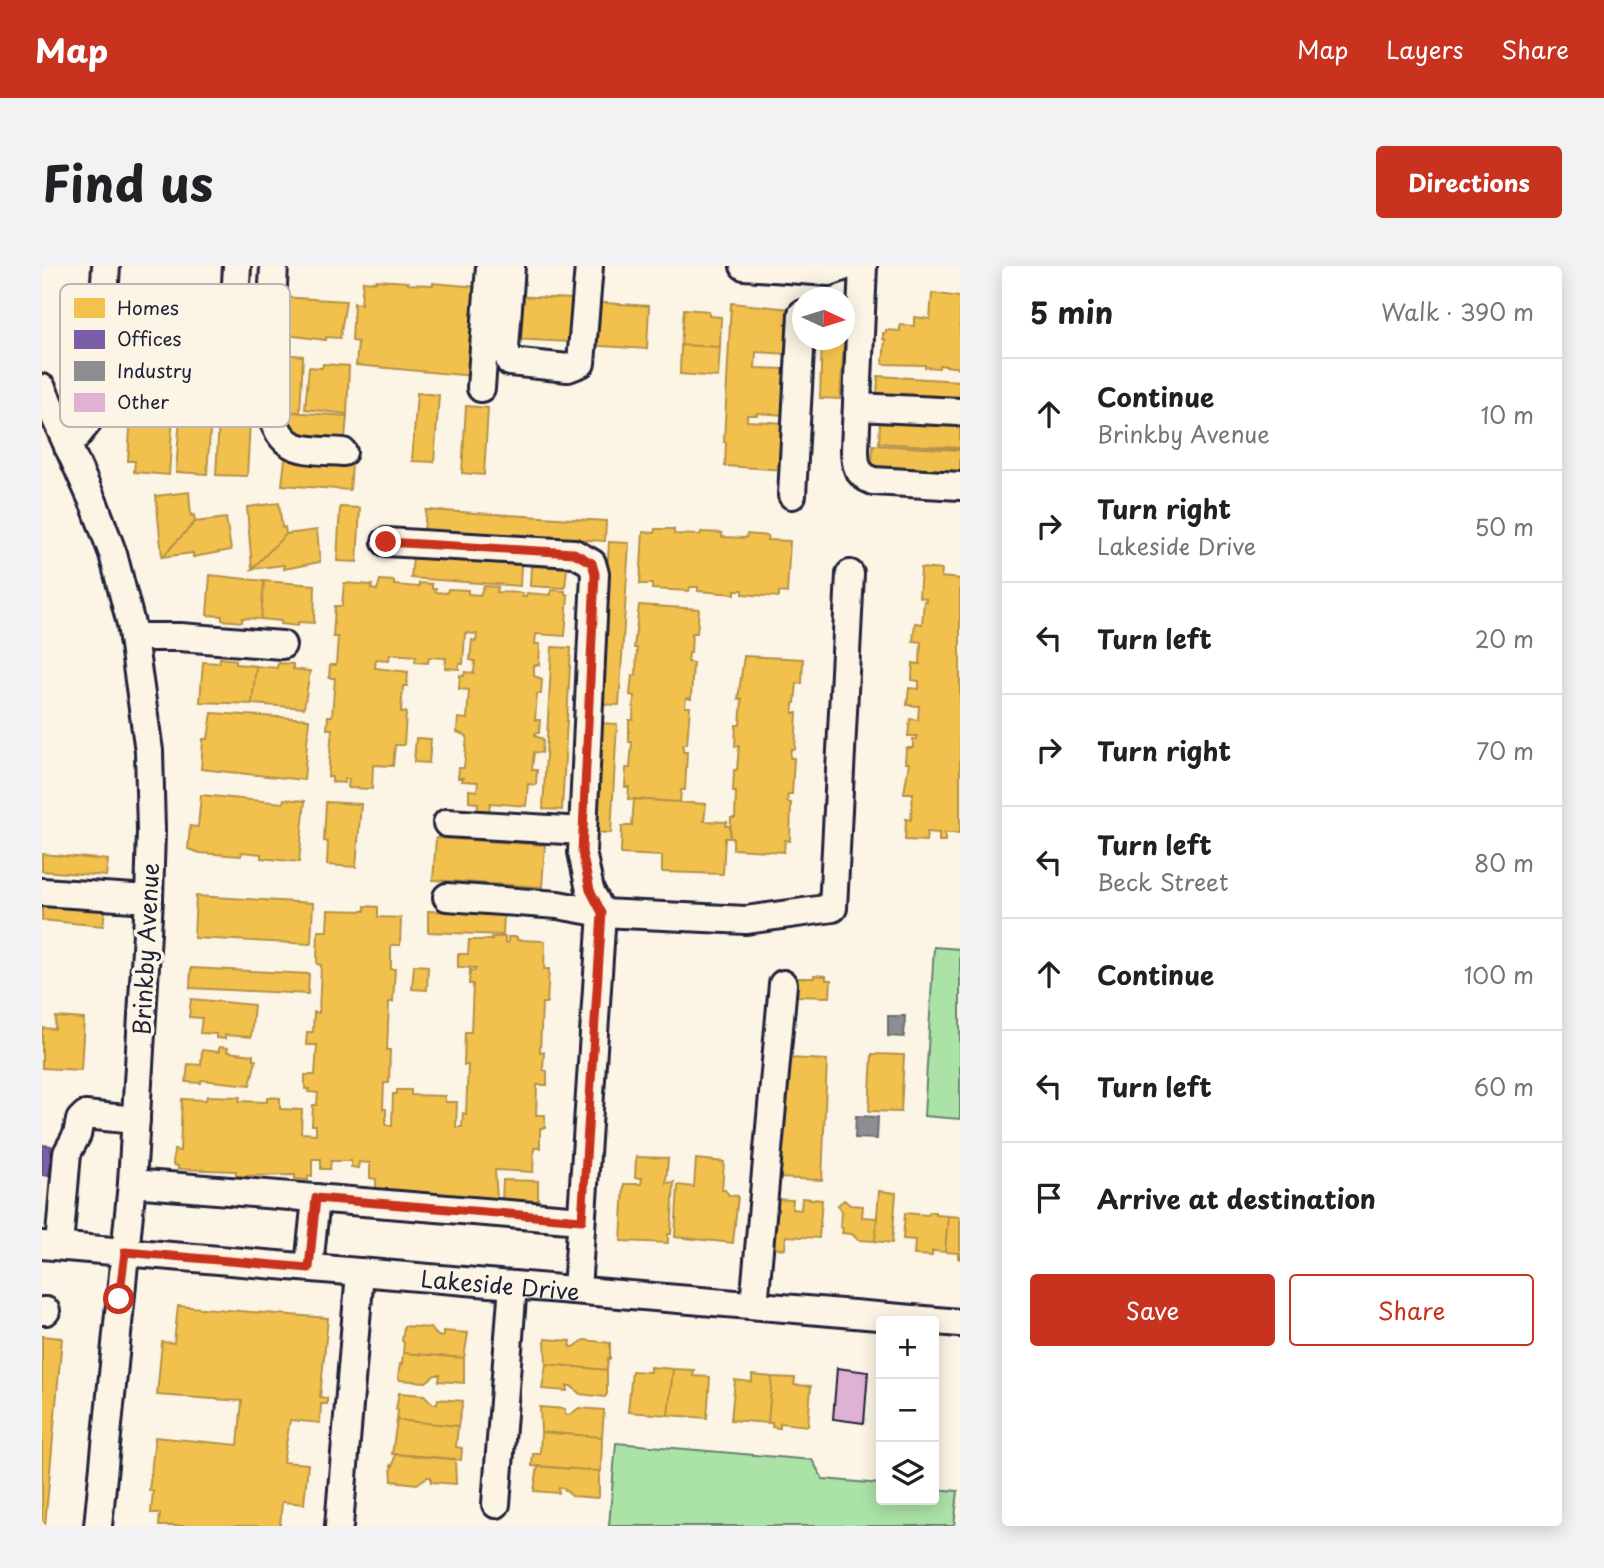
<!DOCTYPE html>
<html lang="en">
<head>
<meta charset="utf-8">
<style>
	body { margin:0; font-family:"Playpen Sans",sans-serif; background:#f2f2f2; color:#202124 }
	.controls { position:absolute; right:21px; bottom:21px; display:grid; overflow:hidden; border-radius:7px; box-shadow:0 4px 18px #0003 }
	.controls button { width:63px; height:63px; display:grid; place-items:center; padding:0; border:0; border-bottom:2px solid #e0e0e0; background:#fff; color:#202124; font:35px sans-serif }
	.compass { position:absolute; left:750px; top:21px; width:63px; height:63px; border-radius:50%; background:#fff; box-shadow:0 4px 18px #0003; rotate:94deg }
	.stop { position:absolute; width:21px; height:21px; margin:-16px; border:5px solid #c8321e; border-radius:50%; background:#fff }
	.stop.end { background:#c8321e; border-color:#fff; box-shadow:0 2px 7px #0008 }
	.list { margin:0; padding:0; list-style:none }
	h2 { display:flex; justify-content:space-between; align-items:center; height:91px; margin:0; padding:0 28px; font-size:30px }
	h2 small { font-size:23px; font-weight:400; color:#757577 }
	.list li { display:grid; grid-template-columns:46px 1fr auto; gap:21px; align-items:center; box-sizing:border-box; height:112px; padding:0 28px; border-top:2px solid #e0e0e0 }
	.list b { display:block; font-size:26px; white-space:nowrap }
	.list p { margin:0; font-size:23px; white-space:nowrap; color:#757577 }
	.list em { font-size:23px; font-style:normal; color:#757577 }
	.actions { display:flex; gap:14px; padding:21px 28px }
	.actions a { flex:1; padding:16px 0; border:2px solid #c8321e; border-radius:7px; text-align:center; font-size:24px; color:#c8321e }
	.actions .main { background:#c8321e; color:#fff }
	.icon { flex:none; width:38px; height:38px; fill:none; stroke:currentColor; stroke-width:2; stroke-linecap:round; stroke-linejoin:round }
	.map { position:relative; flex:none; width:918px; height:1260px; overflow:hidden; border-radius:7px }
	header { display:flex; align-items:center; gap:42px; box-sizing:border-box; height:98px; padding:0 35px; background:#c8321e; color:#fff }
	header strong { font-size:33px }
	nav { display:flex; gap:38px; margin-inline-start:auto; font-size:24px }
	.intro { display:flex; align-items:center; justify-content:space-between; box-sizing:border-box; height:168px; padding:0 42px }
	h1 { margin:0; font-size:49px }
	.button { padding:18px 32px; border-radius:7px; background:#c8321e; color:#fff; font-size:24px; font-weight:700 }
	main { display:flex; gap:42px; padding:0 42px }
	aside { flex:1; background:#fff; border-radius:7px; box-shadow:0 4px 18px #0003 }
	.map>svg:first-child { display:block }
	.green { fill:#abe3a7; stroke:#668271; stroke-width:2 }
	.homes { fill:#f2c14e; stroke:#b49148; stroke-width:2 }
	.offices { fill:#7b5ea7; stroke:#604c87; stroke-width:2 }
	.industry { fill:#8d8d92; stroke:#6d6d78; stroke-width:2 }
	.building { fill:#dfb2d5; stroke:#22223b; stroke-width:2 }
	.lines { fill:none; stroke-linecap:round; stroke-linejoin:round }
	.minor-casing { stroke:#22223b; stroke-width:32 }
	.minor { stroke:#fcf5e5; stroke-width:26 }
	.route { stroke:#c8321e; stroke-width:9 }
	.labels { text-anchor:middle; dominant-baseline:central; stroke-width:7; stroke-linejoin:round; paint-order:stroke }
	.street-label { font-size:23px; fill:#22223b; stroke:#fcf5e5 }
	.key { fill:#fcf5e5; stroke:#bbb6b2; stroke-width:2 }
	.key-label { font-size:19px; fill:#22223b }
</style>
</head>
<body>
<header>
<strong>Map</strong>
<nav><a>Map</a><a>Layers</a><a>Share</a></nav>
</header>
<div class="intro"><h1>Find us</h1><a class="button">Directions</a></div>
<main>
<div class="map">
<svg width="918" height="1260" viewBox="0 0 918 1260">
	<rect width="100%" height="100%" fill="#fcf5e5"/>
	<filter id="ink" filterUnits="userSpaceOnUse"><feTurbulence type="fractalNoise" baseFrequency=".0143" numOctaves="2"/><feDisplacementMap in="SourceGraphic" scale="14" xChannelSelector="R" yChannelSelector="G"/><feConvolveMatrix kernelMatrix="1 2 1 2 8 2 1 2 1" color-interpolation-filters="sRGB"/></filter>
	<g filter="url(#ink)">
		<!-- green -->
		<path class="green" d="M892 681 918 683V853L882 850Z
			M574 1177 770 1194 781 1213 839 1218V1234H892V1223L916 1225 912 1260H567Z"/>
		<!-- homes -->
		<path class="homes" d="M334 14 366 16V18L391 19V17L436 21 430 110 314 99 316 76 310 75 312 37 319 38 321 15 334 16Z
			M97 23 139 26 127 209 92 206 93 195H86Z
			M890 27 918 31V102L897 99V102L883 101V99L841 98 843 73H841V67H844V64L858 65V59L872 60V51L888 53Z
			M471 30 531 33 529 76 469 73Z
			M237 31 304 35 298 72 284 71V74L238 68Z
			M548 36 607 40 605 83 545 79Z
			M689 37 748 43 746 88 714 86 713 102 745 103 742 149 715 147V149H705V155L746 157 744 204 683 200 684 177 682 176Z
			M642 43 667 45V50L679 51 678 81 639 79Z
			M780 74H802L798 133 778 132Z
			M639 79 678 81 676 111 638 108Z
			M240 88 261 90 258 146 236 145Z
			M281 98 307 100 305 148 263 143 267 101 280 102Z
			M836 110 918 115V136L835 131Z
			M375 127 397 129 392 196 370 195Z
			M424 140 446 142 442 209 420 207Z
			M248 146 305 150 303 172 246 168Z
			M138 150 169 152 165 208 134 206Z
			M177 154 208 155 205 210 174 209Z
			M838 156 918 161V182L837 177Z
			M831 179 918 184V205L830 200Z
			M243 193 310 198 308 224 240 219Z
			M147 226 149 250 152 249 153 256 120 291 114 230Z
			M237 237 240 262 243 261 244 268 210 303 205 241Z
			M298 241 318 242 315 296 295 295Z
			M384 244 564 255 563 275 382 265Z
			M184 252 189 284 151 291V287L120 291 153 256Z
			M613 263H632V268L658 269 659 266 680 267V271L704 272 705 268 726 270 725 274 748 275 745 327 737 326V331L701 328V324H693V328L656 325V321H648L647 325 610 323V318H598L601 266 613 267Z
			M275 264 278 296 242 303V299L210 303 244 268Z
			M567 276 587 277 577 439 557 438Z
			M371 291 479 299 478 320 369 312Z
			M489 300 525 302 523 322 488 320Z
			M879 302 900 304 899 311 918 313V567H903V575H897V567L885 566 884 575 863 574 864 553 869 554 871 527H862L867 497H863L864 482H871V473H875V470H866L868 453 876 454 877 440 865 439 867 422 877 423V415L870 414 871 397 878 398 879 376 871 375 873 357 880 358 882 335H884V332L877 331Z
			M168 309 222 315 219 353 200 352V356L180 354V350L165 349Z
			M338 314 352 315V319L377 321V317L390 318V323H394L393 326 405 327 406 323 426 324V328L438 329 442 320 456 321 455 326 480 327V331H484L485 327 509 329V324L523 325V328L526 329 523 370 494 368 493 378H498L497 399H492V410L500 413 499 428H495L493 454H498L497 467H493V470L501 473 500 487 492 486 490 504H495L494 519 486 518 484 540 448 537 447 547 435 546 436 537 427 536V524L435 525 436 516 420 515 421 512H416L417 502H422L425 470 415 466 416 452 425 453 427 424 417 423 418 409 422 410 423 406 432 407 433 395 428 394 430 374 434 375 435 368 423 367 421 398H417V403L403 402 404 392 387 391 386 397 373 396 374 390 348 388 347 394 334 393 333 402 366 406 365 420H361L359 446H364L362 479H353L351 500 331 499 330 523 306 522 307 513H303V517L290 516V511H286L290 463H285L286 450H290L293 412H287L288 399H294L296 371H291L293 340H300L302 317 330 319 329 323 335 324Z
			M222 315 273 319 272 357 256 356V360L239 358V355L219 353Z
			M597 339 657 343 655 367H650L649 387H647L646 396 651 397 649 433 644 432 643 441H648L645 478H641V486H645L643 524H639L638 536 586 533 587 521H583L584 502H588L590 476H587V454H591L592 430 588 429 590 409H594L595 382H592Z
			M510 381 529 382 520 544 501 543Z
			M702 390 761 393 760 418 755 417 753 437H751V447H755L753 483H749L748 492H752L750 528H746L745 536 749 537 748 575 743 574 742 586 691 583V572H688L689 552H693L694 526H691L692 504H695L697 480H693L694 459H698L700 433H696Z
			M178 392 194 394V398L214 400 210 438 158 436 161 396 177 397Z
			M236 397 251 398V403L268 405 262 442 210 438 214 400 235 402Z
			M170 447 267 453 262 514 159 503 161 473H166Z
			M555 457 575 458 569 567 548 566Z
			M374 472 389 473 387 497 372 496Z
			M159 529 241 537 242 533 263 535 257 596 219 592V588L200 586 199 590 158 587 146 583 148 560 156 561Z
			M592 533 664 538 662 555 685 556 684 560H688V572H683L681 608 620 606V590L579 588 580 560H590Z
			M284 536 319 538 314 601 285 599 286 576 282 575Z
			M394 572 503 579 500 621 391 614Z
			M0 588 66 594 64 610 0 605Z
			M154 630 271 637 269 678 152 672Z
			M0 638 63 644 61 660 0 654Z
			M323 640 336 641V651L359 652 358 679H349V703H353L351 736H347L345 784H348L347 817H342L341 843H344V859L350 860 351 828H355V824H369V829L403 830V836H415L414 861H420L421 847 424 848 426 799H422L423 766H429L431 718H427L428 704 433 705 434 702 416 701V688H426L427 674H450L449 671H463V677H466V671H475V674L503 675 502 703H507L505 737H500L498 786H502L501 804 505 805V819H495L494 849H503V862H498V882H492L491 906 453 904 455 933 334 928V913L328 912V897L317 896 316 902 309 901V895H289L288 903H279V893H270V910H266V914L253 913V909L194 910V905L136 903V900L131 899 132 884 138 885 140 833 164 834 165 830 198 831 197 835 225 836V831L238 832V843L260 844 259 867 274 868V859H270L271 839H275L276 827 266 826 267 823H263V809H273L275 779H264L265 766H271L272 746 277 747 279 699 275 698 276 665H285L286 644 323 645Z
			M386 645 462 648 461 669 386 666Z
			M372 699 386 700 385 724 370 723Z
			M149 702 267 708 266 728 148 722Z
			M772 709 784 710V714H789L788 731 753 730V712H772Z
			M149 733 212 739 209 771 183 769V773L174 772V768L158 767 160 752 147 751Z
			M14 751 42 753 39 804 0 802V762L13 763Z
			M177 781 186 782 185 786 211 789V793L214 794 208 819 159 814V817L144 816 146 798 159 799 160 784 177 786Z
			M830 788 862 789 859 846 827 845Z
			M746 792 785 794 780 914 734 912 735 876 742 877Z
			M594 891 626 892 624 917 632 916 629 968H626V977L579 975 582 918H599L600 912H593Z
			M654 893 682 896 680 924H683L687 929 696 930 691 977 633 971 636 919 652 921Z
			M461 914 496 915V936L460 935Z
			M837 925 854 927 850 977 833 975Z
			M760 932 780 934 777 972 744 970 743 983 724 982 727 933 751 934 750 943 759 944Z
			M802 934 808 939 821 940 820 951 835 952 833 975 816 974 810 968 800 967 801 962 798 961 799 946 796 939Z
			M888 946H893L894 949 906 950 903 986 890 985V990L872 989 873 974 861 973 863 947 886 949Z
			M906 950 918 951V993L916 992V987L903 986Z
			M136 1040 286 1052 278 1131 285 1132V1138H279L278 1157 248 1154 241 1196 266 1198 262 1238 240 1236 238 1260H117L118 1247H109L111 1225H107L113 1171 196 1179 200 1135 115 1129 120 1076 132 1077Z
			M362 1060 388 1062 396 1070 401 1071V1065L426 1067 422 1092 361 1087 362 1076 360 1075Z
			M0 1070 20 1072 3 1260H0Z
			M503 1073 529 1075 528 1081H532L542 1074 568 1077V1093L566 1092 565 1104 504 1098Z
			M361 1087 422 1092V1117L397 1115 398 1109H393L384 1116 358 1114 356 1111 358 1098H360Z
			M504 1098 565 1104V1128L563 1131 538 1128 529 1120H525V1125L500 1123Z
			M608 1101 631 1103 626 1149 586 1146 590 1105 608 1106Z
			M631 1103 652 1104 651 1110 668 1111 665 1152 626 1149Z
			M710 1109 730 1111 726 1157 689 1154 693 1114 710 1116Z
			M730 1111 753 1112 752 1119 769 1120 766 1160 738 1157V1162L730 1161V1157H726Z
			M357 1127 382 1129 391 1138H395L396 1133 421 1135 416 1160 355 1154 356 1143H354Z
			M498 1141 523 1143V1149H527L537 1142 562 1144 560 1171 499 1166Z
			M355 1154 416 1160 414 1181 420 1182 419 1194 350 1188Z
			M499 1166 560 1171 559 1205 490 1200 491 1188H498Z
			M353 1188 413 1193 414 1218 389 1216V1211H385L375 1218 350 1215 349 1199 351 1200Z
			M496 1200 557 1205V1230L555 1232 530 1230 521 1222 517 1221V1227L492 1225Z"/>
		<!-- offices -->
		<path class="offices" d="M0 879 9 880 7 910 0 909Z"/>
		<!-- industry -->
		<path class="industry" d="M846 750H863L862 771 846 770Z
			M814 850 836 851 835 873 813 872Z"/>
		<!-- building -->
		<path class="building" d="M795 1102 826 1106 822 1157 791 1153Z"/>
		<g class="lines">
			<defs>
				<g id="minor">
					<path d="M232 0 225 135C239 187 252 183 301 186"/>
					<path d="M469 0 463 82 468 96 526 102 539 97 547 0"/>
					<path d="M702 0 787 6 804 0"/>
					<path d="M821 0 813 183C813 199 815 209 831 215L918 220"/>
					<path d="M0 122 53 240 71 288 89 358 107 485 109 565 107 633 90 917 56 1260"/>
					<path d="M439 122 448 0"/>
					<path d="M815 141 918 146"/>
					<path d="M187 144 195 0"/>
					<path d="M26 181 45 157 56 126 64 0"/>
					<path d="M750 229 760 48"/>
					<path d="M344 276 532 287 550 297 553 308 540 586 548 624 560 647"/>
					<path d="M91 371H138L240 379"/>
					<path d="M405 557 541 565"/>
					<path d="M0 626 107 633"/>
					<path d="M405 631 516 639 560 647 704 654 791 642 808 308"/>
					<path d="M90 917 539 954"/>
					<path id="s1" d="M0 979 918 1057"/>
					<path d="M17 980 25 887 35 869 38 854 43 849 94 854"/>
					<path d="M267 1001 274 932"/>
					<path d="M535 1024 560 647"/>
					<path d="M712 1039 741 718"/>
					<path d="M0 1045H4"/>
					<path d="M454 1238 471 1019"/>
					<path d="M297 1260 318 1006"/>
				</g>
			</defs>
			<!-- minor casing -->
			<use href="#minor" class="minor-casing"/>
			<!-- minor -->
			<use href="#minor" class="minor"/>
		</g>
	</g>
	<g class="lines" filter="url(#ink)">
		<!-- route -->
		<path class="route" d="M77 1033 83 986 267 1002 274 932 540 954 560 647 548 624 540 586 553 308 550 297 532 287 344 276"/>
	</g>
	<g class="labels">
		<!-- street labels -->
		<g class="street-label">
			<text transform="translate(103 683) rotate(-87)">Brinkby Avenue</text>
			<text stroke="none"><textPath href="#s1" startOffset="460">Lakeside Drive</textPath></text>
		</g>
	</g>
	<!-- legend -->
	<rect x="18" y="18" width="230" height="143" rx="10" class="key"/>
	<rect x="32" y="32" width="31" height="20" fill="#f2c14e"/>
	<rect x="32" y="64" width="31" height="19" fill="#7b5ea7"/>
	<rect x="32" y="95" width="31" height="20" fill="#8d8d92"/>
	<rect x="32" y="127" width="31" height="19" fill="#dfb2d5"/>
	<g class="key-label">
		<text x="75" y="49">Homes</text>
		<text x="75" y="80">Offices</text>
		<text x="75" y="112">Industry</text>
		<text x="75" y="143">Other</text>
	</g>
</svg>
<div class="controls">
<button>+</button>
<button>−</button>
<button><svg class="icon" aria-label="layers" viewBox="0 0 24 24"><path d="M12 4l9 5-9 5-9-5zM3 14l9 5 9-5"/></svg></button>
</div>
<svg class="compass" viewBox="-18 -18 36 36"><path d="M0-13l5 13h-10z" fill="#e53935"/><path d="M0 13l5-13h-10z" fill="#757577"/></svg>
<div class="stop" style="left:77px;top:1033px"></div>
<div class="stop end" style="left:344px;top:276px"></div>
</div>
<aside>
<h2>5 min<small>Walk · 390 m</small></h2>
<ul class="list">
<li><svg class="icon" aria-label="ahead" viewBox="0 0 24 24"><path d="M12 20V5M6 11l6-6 6 6"/></svg><div><b>Continue</b><p>Brinkby Avenue</p></div><em>10 m</em></li>
<li><svg class="icon" aria-label="right" viewBox="0 0 24 24"><path d="M7 20v-9h11M14 6l5 5-5 5"/></svg><div><b>Turn right</b><p>Lakeside Drive</p></div><em>50 m</em></li>
<li><svg class="icon" aria-label="left" viewBox="0 0 24 24"><path d="M17 20v-9H6M10 6l-5 5 5 5"/></svg><div><b>Turn left</b></div><em>20 m</em></li>
<li><svg class="icon" aria-label="right" viewBox="0 0 24 24"><path d="M7 20v-9h11M14 6l5 5-5 5"/></svg><div><b>Turn right</b></div><em>70 m</em></li>
<li><svg class="icon" aria-label="left" viewBox="0 0 24 24"><path d="M17 20v-9H6M10 6l-5 5 5 5"/></svg><div><b>Turn left</b><p>Beck Street</p></div><em>80 m</em></li>
<li><svg class="icon" aria-label="ahead" viewBox="0 0 24 24"><path d="M12 20V5M6 11l6-6 6 6"/></svg><div><b>Continue</b></div><em>100 m</em></li>
<li><svg class="icon" aria-label="left" viewBox="0 0 24 24"><path d="M17 20v-9H6M10 6l-5 5 5 5"/></svg><div><b>Turn left</b></div><em>60 m</em></li>
<li><svg class="icon" aria-label="arrive" viewBox="0 0 24 24"><path d="M6 21V4h12l-3 4 3 4H6"/></svg><div><b>Arrive at destination</b></div></li>
</ul>
<div class="actions"><a class="main">Save</a><a>Share</a></div>
</aside>
</main>
</body>
</html>
